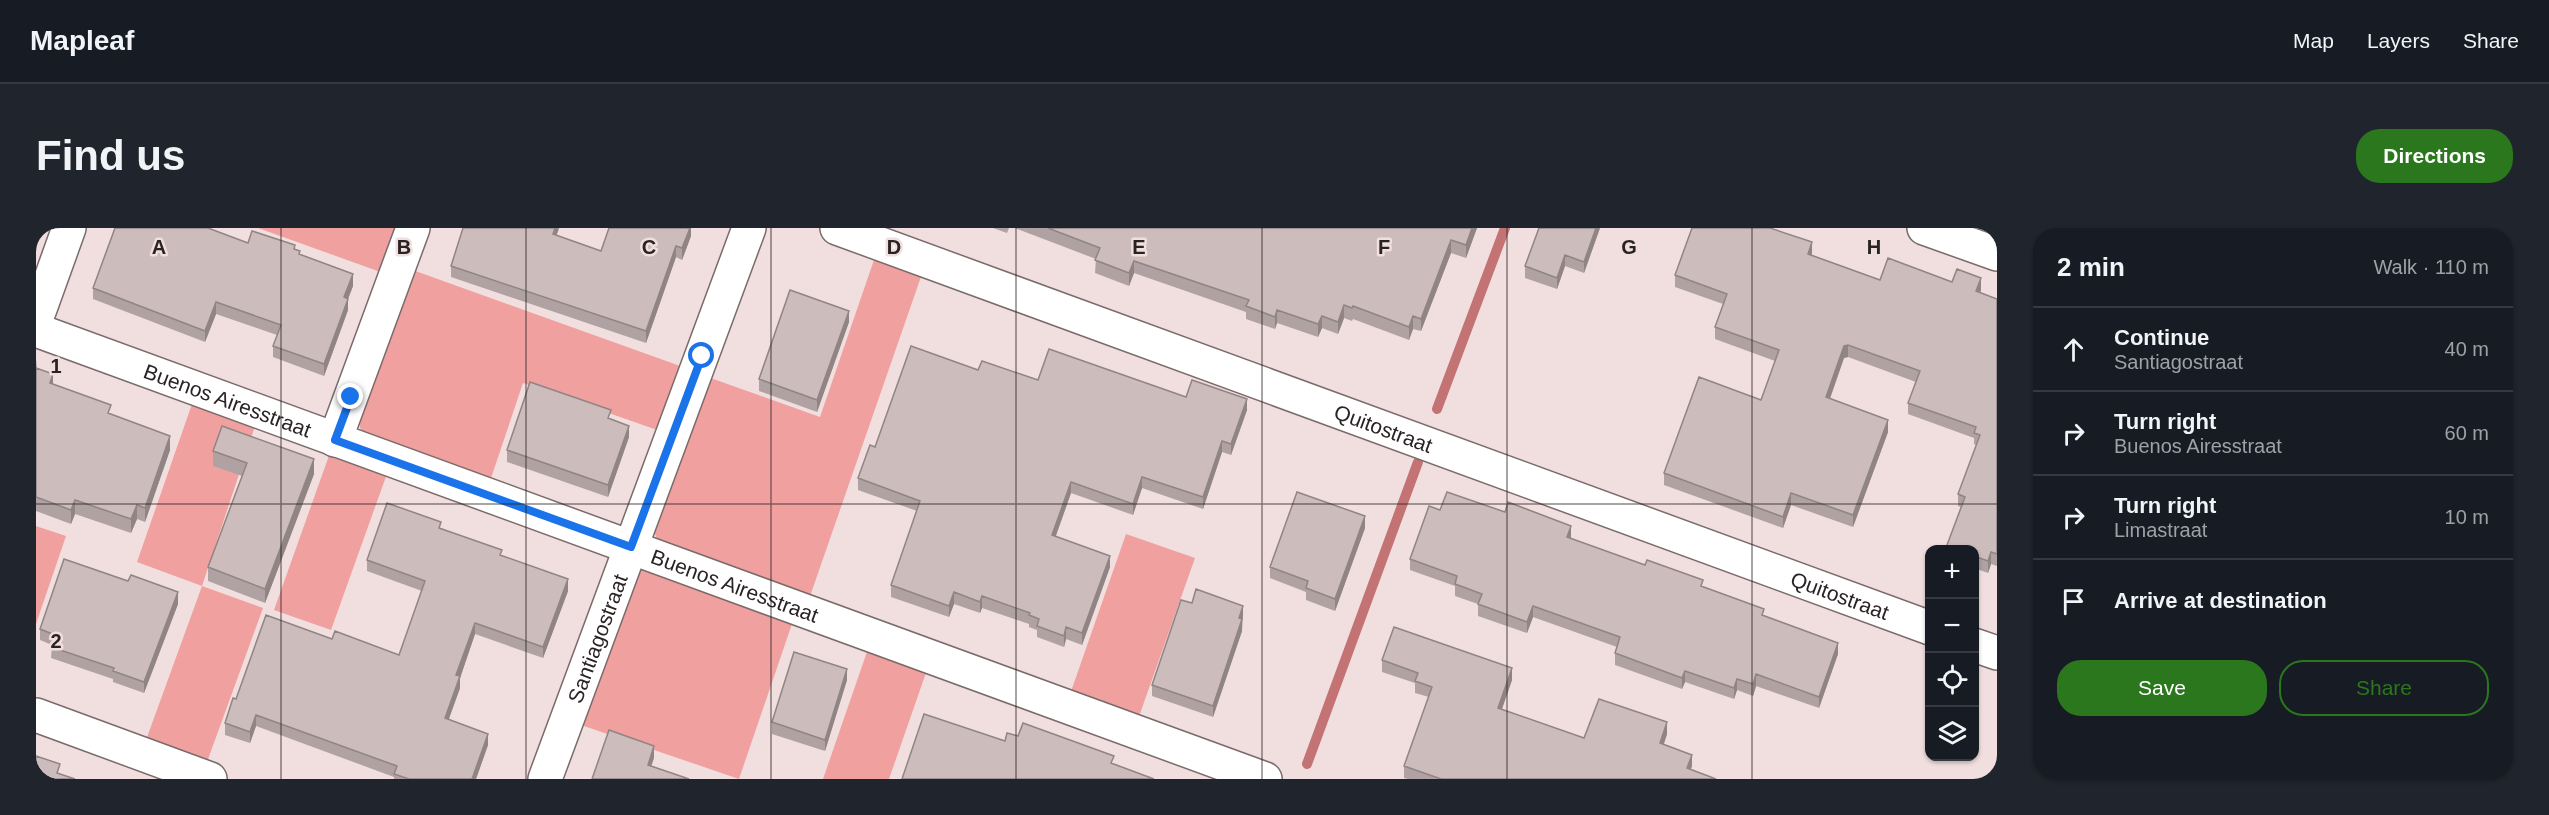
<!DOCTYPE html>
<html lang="en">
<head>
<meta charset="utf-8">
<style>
	body { margin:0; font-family:Arial,sans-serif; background:#20242c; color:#f1f3f6 }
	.controls { position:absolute; right:18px; bottom:18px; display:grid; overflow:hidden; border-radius:12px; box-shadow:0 2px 4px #0004 }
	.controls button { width:54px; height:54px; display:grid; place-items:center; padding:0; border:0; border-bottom:2px solid #363941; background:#171b24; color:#f1f3f6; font:30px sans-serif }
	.stop { position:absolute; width:18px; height:18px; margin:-14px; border:4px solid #1a73e8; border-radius:50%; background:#fff }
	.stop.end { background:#1a73e8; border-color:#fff; box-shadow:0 2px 6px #0008 }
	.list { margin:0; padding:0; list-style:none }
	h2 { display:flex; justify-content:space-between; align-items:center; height:78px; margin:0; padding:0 24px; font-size:26px }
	h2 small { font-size:20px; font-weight:400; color:#9ea1a6 }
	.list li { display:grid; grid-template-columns:39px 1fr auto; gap:18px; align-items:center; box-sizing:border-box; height:84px; padding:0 24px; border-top:2px solid #363941 }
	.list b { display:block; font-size:22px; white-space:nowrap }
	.list p { margin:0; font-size:20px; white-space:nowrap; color:#9ea1a6 }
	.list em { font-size:20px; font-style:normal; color:#9ea1a6 }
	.actions { display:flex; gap:12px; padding:18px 24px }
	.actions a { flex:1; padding:14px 0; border:2px solid #2b771d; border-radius:24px; text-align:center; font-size:21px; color:#2b771d }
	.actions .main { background:#2b771d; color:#fff }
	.icon { flex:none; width:33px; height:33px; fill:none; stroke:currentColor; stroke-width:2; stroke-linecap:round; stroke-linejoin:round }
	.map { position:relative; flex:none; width:1961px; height:551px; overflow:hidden; border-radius:24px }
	header { display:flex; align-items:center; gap:36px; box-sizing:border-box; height:84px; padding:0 30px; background:#171b24; border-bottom:2px solid #363941 }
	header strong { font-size:28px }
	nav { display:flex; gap:33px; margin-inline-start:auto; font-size:21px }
	.intro { display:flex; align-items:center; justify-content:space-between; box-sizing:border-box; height:144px; padding:0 36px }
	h1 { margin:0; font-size:42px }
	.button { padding:15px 27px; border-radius:24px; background:#2b771d; color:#fff; font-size:21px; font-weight:700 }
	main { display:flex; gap:36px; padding:0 36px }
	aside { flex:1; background:#171b24; border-radius:24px; box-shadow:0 2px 4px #0004 }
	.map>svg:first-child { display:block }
	.green { fill:#f0a09f }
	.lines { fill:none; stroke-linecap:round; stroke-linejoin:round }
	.stream { stroke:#c47374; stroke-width:10 }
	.minor-casing { stroke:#7a6b6a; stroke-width:36 }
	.minor { stroke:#fff; stroke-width:33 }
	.wall { fill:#b0a2a2 }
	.shaded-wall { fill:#908484 }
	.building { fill:#cdbcbc; stroke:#908484; stroke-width:1.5 }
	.route { stroke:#1a73e8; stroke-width:8 }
	.grid { fill:none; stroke:#2a2323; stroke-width:1.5; stroke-opacity:0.55 }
	.labels { text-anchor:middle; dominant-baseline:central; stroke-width:5; stroke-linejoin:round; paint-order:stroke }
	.street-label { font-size:21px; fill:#2a2323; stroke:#f0dfde }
	.grid-label { font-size:20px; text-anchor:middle; font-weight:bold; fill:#2a2323; stroke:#f0dfde; stroke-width:5; stroke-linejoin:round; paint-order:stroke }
</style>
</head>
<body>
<header>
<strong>Mapleaf</strong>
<nav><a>Map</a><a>Layers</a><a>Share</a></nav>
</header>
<div class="intro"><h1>Find us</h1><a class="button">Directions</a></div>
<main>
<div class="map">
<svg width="1961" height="551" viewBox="0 0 1961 551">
	<rect width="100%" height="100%" fill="#f0dfde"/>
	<!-- green -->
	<path class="green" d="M222 0H367L350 46Z
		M840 26 887 43 772 374 621 311 617 301 669 148 784 189Z
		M371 40 647 139 624 203 487 155 452 259 326 205 321 190Z
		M156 176 219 198 166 358 227 380 171 534 110 512 166 358 101 334Z
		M295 222 352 243 295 402 238 382Z
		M0 298 30 308 0 396Z
		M1090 306 1159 330 1100 497 1032 472Z
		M615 335 759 387 703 551 542 496 599 341Z
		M833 418 892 439 853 551H787Z"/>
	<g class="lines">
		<!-- stream -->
		<path class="stream" d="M1401 181 1469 0
			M1271 536 1382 234"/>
		<defs>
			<g id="minor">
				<path id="s1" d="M801 0 1894 400"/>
				<path d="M1888 0 1961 26"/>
				<path d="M0 92 33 0"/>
				<path id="s2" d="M0 102 1229 551"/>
				<path d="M299 212 377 0"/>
				<path d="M1938 417 1961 425"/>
				<path d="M0 487 174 551"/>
				<path id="s3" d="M509 551 713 0"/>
			</g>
		</defs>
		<!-- minor casing -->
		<use href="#minor" class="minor-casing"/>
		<!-- minor -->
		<use href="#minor" class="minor"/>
	</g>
	<!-- wall -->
	<path class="wall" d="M427 0H523L520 8 565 23 655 0V8L646 32 640 29 610 115 415 49V38Z
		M957 0H973L971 5Z
		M979 0H1441L1430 30 1415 25 1385 103 1377 101 1373 112 1317 91 1316 93 1308 90 1302 106 1286 100 1282 109 1241 95 1239 101 1210 91V84L1098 45 1093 58 1059 45 1060 31Z
		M1564 0 1548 45 1529 38 1521 61 1489 50V38Z
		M212 15 259 22 264 27 317 58 312 71V82L288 148 237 129V118L241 107 180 86 169 114 57 71V60Z
		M1776 27 1844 52 1916 54 1945 62 1944 65 1961 71V338L1955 336 1952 345 1938 340V321H1911V317L1925 279 1922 278V266L1940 217 1938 216V210L1872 186V175L1880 154 1812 129 1808 130 1794 171 1852 204 1817 299 1755 277 1747 300 1628 257V245L1725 172 1739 133 1679 111V99L1687 76 1639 59V47Z
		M813 94 781 184 723 163V151Z
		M0 130 1 140 17 156 75 187 134 222 109 294 101 291 95 305 39 286 35 296 0 283Z
		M942 142 1002 152 1150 169 1211 182 1195 227 1186 224 1167 281 1106 260 1097 287 1035 265 1020 308 1074 339 1046 417 1030 411 1028 419 1001 409V402L993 399V396L946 380 944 385 918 376 913 389 855 369V357L881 283 822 262V250L839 219Z
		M575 191 593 209 572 269 471 234V222Z
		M177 223 278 246 229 375 172 353V339L206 248 177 238Z
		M1404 282 1535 309 1534 310 1667 359 1728 387 1802 426 1783 480 1720 458 1717 468 1701 462 1698 471 1649 454 1646 461 1579 437V425L1581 419 1497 389 1491 405 1442 388V376L1419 368V358L1374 342V331Z
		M405 300 466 328 532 363 507 430 439 406 424 450V460L413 491 452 517 440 551H358V549L220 498 214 515 189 507V495L200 471 296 411 363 427 386 363 331 343V332Z
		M1329 300 1299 383 1270 372V364L1234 350V339Z
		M142 376 108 465 77 454V451L15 430 16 417 4 412V401Z
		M1207 389 1206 403 1177 489 1116 468V457Z
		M1346 432 1476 452 1466 481 1548 510 1631 506 1628 516 1656 538 1654 542 1680 551H1372L1368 550V538L1393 469 1379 465V455L1346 444Z
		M811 452 789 523 736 506V494Z"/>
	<!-- shaded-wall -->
	<path class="shaded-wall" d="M519 0H523L517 18V6Z
		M654 0H655V8L646 32V20Z
		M1436 0H1441L1430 30V17Z
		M1560 0H1564L1548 45V34Z
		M1415 12V25L1385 103V91Z
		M1776 14V26L1772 38V26Z
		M640 18V29L610 115V103Z
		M1529 27V38L1521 61V50Z
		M1098 33V45L1093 58V45Z
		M317 46V58L308 81V69Z
		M1945 50V62L1940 75V63Z
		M312 71V82L288 148V136Z
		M180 74V86L169 114V103Z
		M1308 77V90L1302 106V94Z
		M1241 82V95L1239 101V89Z
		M813 83V94L781 184V172Z
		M1286 88V100L1282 109V96Z
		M1377 88V101L1373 112V99Z
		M1812 117V129L1808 130 1790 181V169L1808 118Z
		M17 146V160L14 155Z
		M1211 171V182L1195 227V216Z
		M1852 192V204L1817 299V287Z
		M593 198V209L572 269V257Z
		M134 208V222L109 294V280Z
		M1186 213V224L1167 281V269Z
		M278 231V246L229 375V361Z
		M1106 249V260L1097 287V276Z
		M1035 254V265L1016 318V307Z
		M1755 265V277L1747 300V289Z
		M39 272V286L35 296V282Z
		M101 277V291L95 305V291Z
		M1329 288V300L1299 383V371Z
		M1535 298V309L1531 320V309Z
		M1955 324V336L1952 345V333Z
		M1074 328V339L1046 417V405Z
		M532 351V363L507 430V419Z
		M142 364V376L108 465V454Z
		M918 364V376L913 389V378Z
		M946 368V380L944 385V374Z
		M1207 378V389L1203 402V390Z
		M1497 378V389L1491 405V394Z
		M1206 391V403L1177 489V478Z
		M439 395V406L424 450V460L409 501V490L420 447Z
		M1030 399V411L1028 419V408Z
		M1802 415V426L1783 480V469Z
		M1476 440V452L1462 492V480Z
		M811 441V452L789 523V512Z
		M1649 443V454L1646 461V450Z
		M1720 446V458L1717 468V456Z
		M1701 451V462L1698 471V460Z
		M220 487V498L214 515V504Z
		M1631 494V506L1624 527V515Z
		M452 506V517L440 551H436Z
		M618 518V530L612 548V537Z
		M1656 527V538L1651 551V540Z"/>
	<!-- building -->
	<path class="building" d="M79 0H172L212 15 216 3 259 17 258 21 264 23 263 26 317 46 308 69 312 71 288 136 237 118 245 97 180 74 169 103 57 60Z
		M427 0H519L517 6 565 23 573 0H654L646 20 640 18 610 103 415 38Z
		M1012 0H1436L1430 17 1415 12 1385 91 1377 88 1373 99 1317 78 1316 80 1308 77 1302 94 1286 88 1282 96 1241 82 1239 89 1210 78 1213 72 1098 33 1093 45 1059 32 1064 20Z
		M1503 0H1560L1548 34 1529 27 1521 50 1489 38Z
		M1656 0H1734L1776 14 1772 26 1844 52 1852 30 1916 54 1921 41 1945 50 1940 63 1961 71V326L1955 324 1952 333 1938 328V321H1922L1911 317 1929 269 1922 266 1944 207 1938 205 1940 199 1872 175 1884 143 1812 117 1808 118 1790 169 1852 192 1817 287 1755 265 1747 289 1628 245 1663 149 1725 172 1743 122 1679 99 1691 66 1639 47Z
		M754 62 813 83 781 172 723 151Z
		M875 118 942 142 946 133 1002 152 1013 121 1150 169 1156 152 1211 171 1195 216 1186 213 1167 269 1106 249 1097 276 1035 254 1016 307 1074 328 1046 405 1030 399 1028 408 1001 398 1003 391 993 387 994 385 946 368 944 374 918 364 913 378 855 357 884 273 822 250 834 217 839 219Z
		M0 140 17 146 14 155 75 177 72 185 134 208 109 280 101 277 95 291 39 272 35 282 0 269Z
		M494 154 575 182 572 190 593 198 572 257 471 222Z
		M186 198 278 231 229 361 172 339 211 235 177 223Z
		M1261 264 1329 288 1299 371 1270 360 1272 353 1234 339Z
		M1411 264 1469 284 1472 274 1535 298 1531 309 1609 337 1611 332 1667 352 1665 358 1728 381 1726 387 1802 415 1783 469 1720 446 1717 456 1701 451 1698 460 1649 443 1646 450 1579 425 1584 409 1497 378 1491 394 1442 376 1446 366 1419 356 1421 348 1374 331 1393 278 1404 282Z
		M351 275 405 294 403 300 466 322 464 327 532 351 507 419 439 395 420 447 424 448 409 490 452 506 436 551H373L358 546 361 538 220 487 214 504 189 495 197 470 200 471 230 387 296 411 299 403 363 427 389 353 331 332Z
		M28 331 92 353 95 347 142 364 108 454 77 443 78 440 15 419 19 407 4 401Z
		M1160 361 1207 378 1203 390 1206 391 1177 478 1116 457 1145 372 1156 375Z
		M1358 399 1476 440 1462 480 1548 510 1563 471 1631 494 1624 515 1656 527 1651 540 1680 551H1405L1368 538 1396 459 1379 453 1382 445 1346 432Z
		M758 424 811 441 789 512 736 494Z
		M888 486 969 513 971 505 982 508 987 495 1078 528 1075 535 1118 551H866Z
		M573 502 618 518 612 537 653 551H556Z
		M0 528 24 536 21 545 39 551H0Z"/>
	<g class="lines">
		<!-- route -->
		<path class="route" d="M315 169 299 212 595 319 666 128"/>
	</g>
	<!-- grid -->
	<path class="grid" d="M245 0V551M490 0V551M735 0V551M980 0V551M1226 0V551M1471 0V551M1716 0V551M0 276H1961"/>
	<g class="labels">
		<!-- street labels -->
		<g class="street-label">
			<text stroke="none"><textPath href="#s2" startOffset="204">Buenos Airesstraat</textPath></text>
			<text stroke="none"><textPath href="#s1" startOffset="582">Quitostraat</textPath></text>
			<text stroke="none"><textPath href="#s2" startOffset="744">Buenos Airesstraat</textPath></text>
			<text stroke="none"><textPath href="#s1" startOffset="1068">Quitostraat</textPath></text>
			<text stroke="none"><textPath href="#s3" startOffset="150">Santiagostraat</textPath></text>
		</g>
	</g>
	<g class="grid-label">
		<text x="123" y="26">A</text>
		<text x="368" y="26">B</text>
		<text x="613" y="26">C</text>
		<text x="858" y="26">D</text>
		<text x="1103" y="26">E</text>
		<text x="1348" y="26">F</text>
		<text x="1593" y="26">G</text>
		<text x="1838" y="26">H</text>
		<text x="20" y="145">1</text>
		<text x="20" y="420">2</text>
	</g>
</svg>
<div class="controls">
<button>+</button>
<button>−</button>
<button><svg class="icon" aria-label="locate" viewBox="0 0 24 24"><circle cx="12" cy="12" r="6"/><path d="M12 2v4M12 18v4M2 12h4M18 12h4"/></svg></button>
<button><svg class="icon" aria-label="layers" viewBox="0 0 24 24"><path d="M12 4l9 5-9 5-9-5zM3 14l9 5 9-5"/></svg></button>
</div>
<div class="stop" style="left:666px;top:128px"></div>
<div class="stop end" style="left:315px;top:169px"></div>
</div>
<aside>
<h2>2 min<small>Walk · 110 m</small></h2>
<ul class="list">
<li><svg class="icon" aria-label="ahead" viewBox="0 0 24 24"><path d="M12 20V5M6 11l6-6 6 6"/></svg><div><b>Continue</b><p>Santiagostraat</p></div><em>40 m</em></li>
<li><svg class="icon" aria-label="right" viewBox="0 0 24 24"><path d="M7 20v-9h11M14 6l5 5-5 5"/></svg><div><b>Turn right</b><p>Buenos Airesstraat</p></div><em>60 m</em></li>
<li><svg class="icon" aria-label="right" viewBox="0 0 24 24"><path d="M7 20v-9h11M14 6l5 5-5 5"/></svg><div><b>Turn right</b><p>Limastraat</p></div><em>10 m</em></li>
<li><svg class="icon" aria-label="arrive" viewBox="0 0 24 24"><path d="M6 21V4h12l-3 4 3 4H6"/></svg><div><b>Arrive at destination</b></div></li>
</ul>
<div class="actions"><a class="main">Save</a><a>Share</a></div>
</aside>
</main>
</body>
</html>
